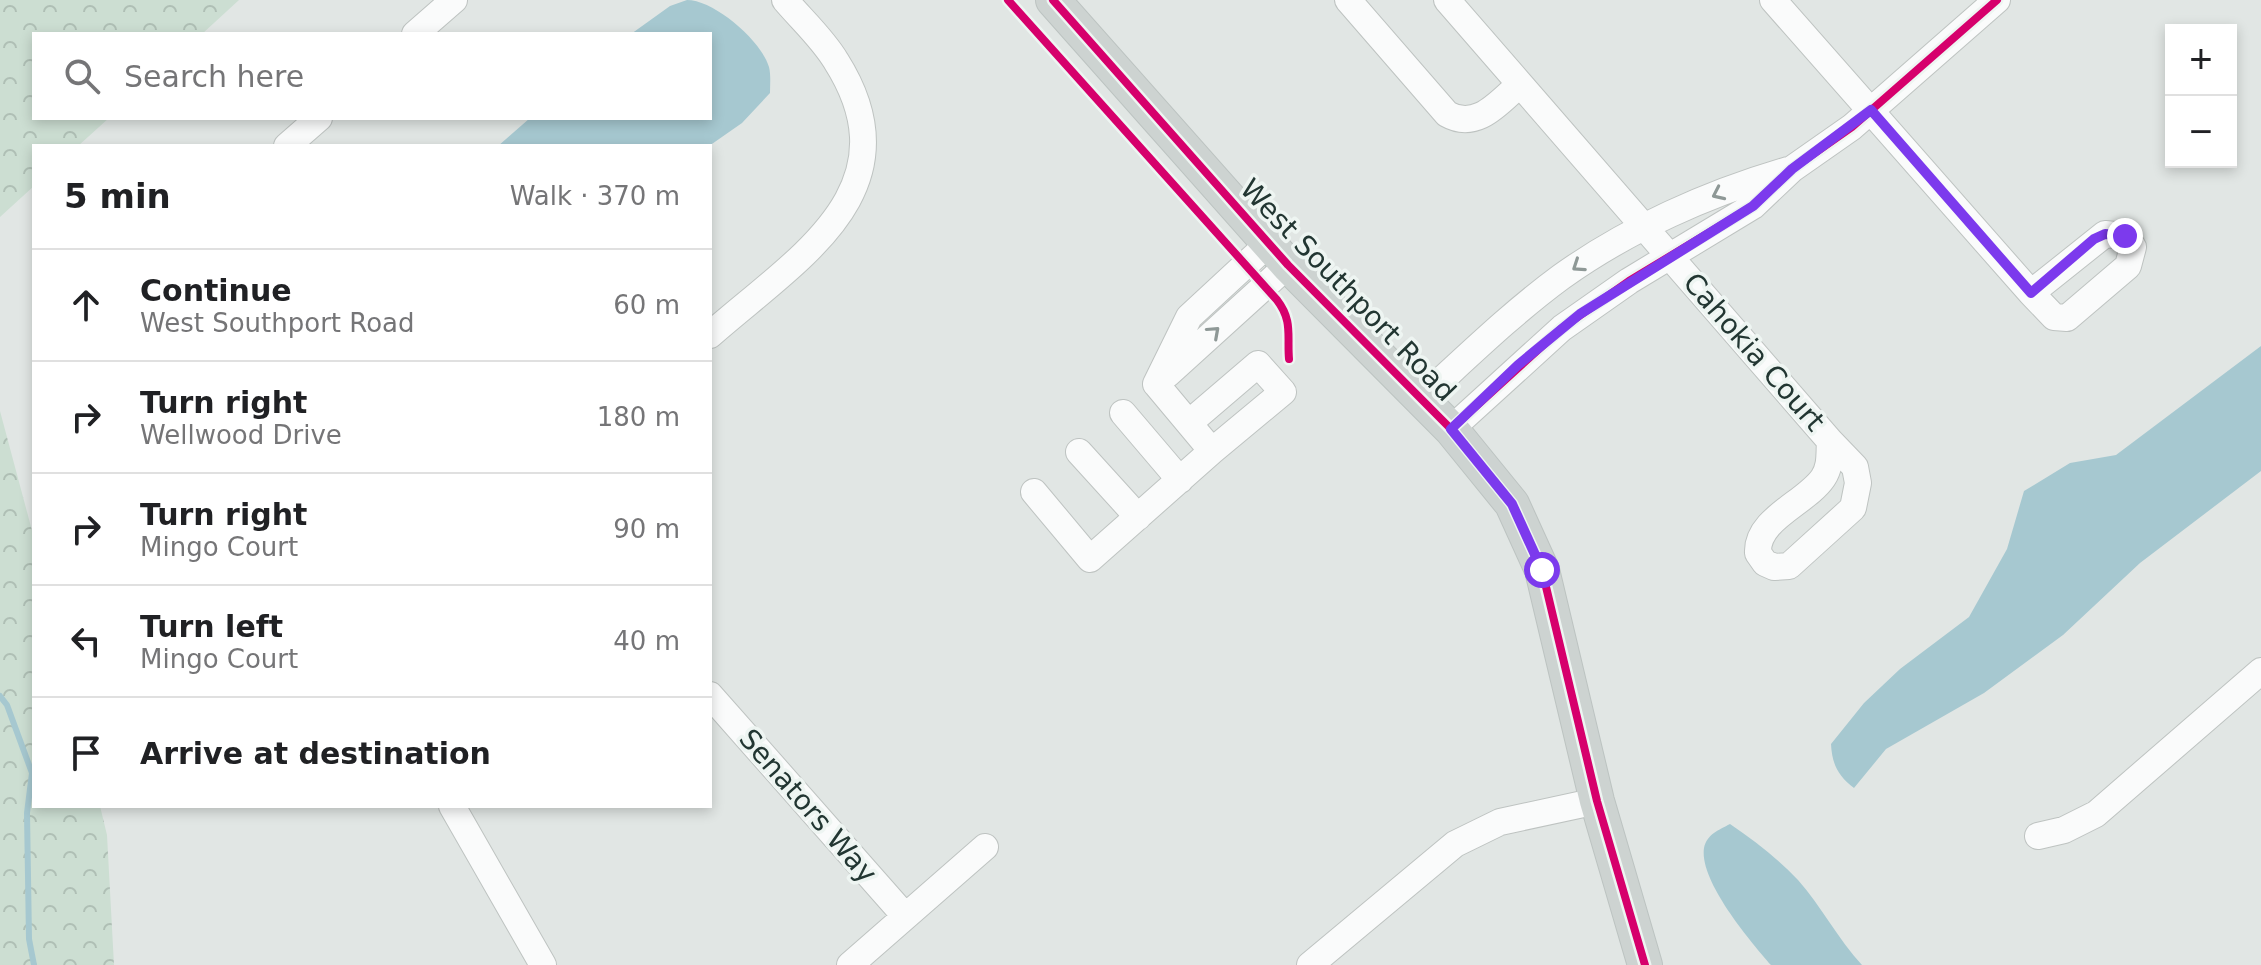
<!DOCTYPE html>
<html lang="en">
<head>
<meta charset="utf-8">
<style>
	body { margin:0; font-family:"DejaVu Sans",sans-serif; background:#f2f2f2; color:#202124 }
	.controls { position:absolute; right:24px; top:24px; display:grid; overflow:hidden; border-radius:0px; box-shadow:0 4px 12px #0003 }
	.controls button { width:72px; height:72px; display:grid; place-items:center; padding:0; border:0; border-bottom:2px solid #e0e0e0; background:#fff; color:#202124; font:40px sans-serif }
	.stop { position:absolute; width:24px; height:24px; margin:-18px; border:6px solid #7c3aed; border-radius:50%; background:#fff }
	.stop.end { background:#7c3aed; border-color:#fff; box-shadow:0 2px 8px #0008 }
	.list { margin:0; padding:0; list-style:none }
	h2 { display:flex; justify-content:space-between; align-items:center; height:104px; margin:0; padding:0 32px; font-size:34px }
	h2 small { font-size:26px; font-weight:400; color:#757577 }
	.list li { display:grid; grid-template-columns:52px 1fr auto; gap:24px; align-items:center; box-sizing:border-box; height:112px; padding:0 32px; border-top:2px solid #e0e0e0 }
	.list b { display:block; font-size:30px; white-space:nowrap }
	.list p { margin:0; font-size:26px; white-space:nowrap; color:#757577 }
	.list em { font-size:26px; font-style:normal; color:#757577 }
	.icon { flex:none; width:44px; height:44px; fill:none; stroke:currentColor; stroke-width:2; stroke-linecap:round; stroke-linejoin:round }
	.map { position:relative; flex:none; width:2261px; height:965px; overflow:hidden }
	.search { position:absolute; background:#fff; box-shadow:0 4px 12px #0003; left:32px; top:32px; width:680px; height:88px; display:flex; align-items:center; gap:20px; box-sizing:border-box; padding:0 28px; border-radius:0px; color:#757577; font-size:30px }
	.panel { position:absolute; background:#fff; box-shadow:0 4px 12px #0003; left:32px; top:144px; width:680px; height:664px; border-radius:0px }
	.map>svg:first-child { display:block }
	.forest { fill:url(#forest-crowns) }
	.water { fill:#a6c8d0 }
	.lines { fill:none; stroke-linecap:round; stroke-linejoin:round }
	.stream { stroke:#a6c8d0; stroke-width:6 }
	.minor-casing { stroke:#bec3c1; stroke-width:28 }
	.major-casing { stroke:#bcc3c1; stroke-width:36 }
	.minor { stroke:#fafbfb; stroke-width:26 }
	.major { stroke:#cdd3d1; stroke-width:34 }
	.cycleway-casing { stroke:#eef5f2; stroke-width:13 }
	.cycleway { stroke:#d6006c; stroke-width:8 }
	.oneway { stroke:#8e9896 }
	.route { stroke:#7c3aed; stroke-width:10 }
	.labels { text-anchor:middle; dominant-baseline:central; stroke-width:7; stroke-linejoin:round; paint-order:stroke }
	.street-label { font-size:28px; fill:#223632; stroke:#eef5f2 }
</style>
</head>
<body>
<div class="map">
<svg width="2261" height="965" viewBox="0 0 2261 965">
	<defs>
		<pattern id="forest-crowns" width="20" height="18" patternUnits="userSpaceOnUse" patternTransform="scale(2)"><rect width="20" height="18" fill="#ccded2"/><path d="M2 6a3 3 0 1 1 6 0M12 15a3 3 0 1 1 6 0" fill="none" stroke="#afbfb5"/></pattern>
	</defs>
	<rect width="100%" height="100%" fill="#e1e6e4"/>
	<!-- forest -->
	<path class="forest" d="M0 0H239L202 34H34V118H109L78 146H34V186L0 217Z
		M0 411 34 538V806H100L107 835 114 965H0Z"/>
	<!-- water -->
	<path class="water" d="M687 0C714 0 761 40 769 67 771 75 770 85 770 93L742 123 709 146H498L530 118H710V34H631L670 6Z
		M2261 346V471L2140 563 2063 635 1984 693 1886 749 1854 788C1838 776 1832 764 1831 744L1864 703 1900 669 1969 617 2007 549 2024 491 2070 463 2116 455Z
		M1730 824C1755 841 1777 858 1798 880 1821 906 1838 939 1862 965H1771C1751 942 1699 881 1704 848 1707 834 1719 830 1730 824Z"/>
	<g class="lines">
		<!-- stream -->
		<path class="stream" d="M0 696 7 705 32 773 27 813 29 939 34 965"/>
		<defs>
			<path id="minor" d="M1348 0 1447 114C1477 131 1499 102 1520 84L1447 0
				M1773 0 2031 293 2054 317 2067 318 2128 266 2133 247 2125 236 2105 234 2031 293
				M415 34 454 0
				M1520 84 1830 441
				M287 146 319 118
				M710 335C796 259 918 190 836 61 823 39 802 20 785 0
				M1168 374 1288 265
				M1156 384 1212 451 1283 392 1258 364 1189 423
				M1156 384 1189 317 1269 243
				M1422 398C1467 357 1512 313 1561 277 1628 229 1709 193 1788 170
				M1123 413 1180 480
				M1451 429 1562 328 1629 281 1753 206 1792 169 1852 127 1997 0
				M1830 441 1855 467 1858 483 1853 508 1789 566 1774 567 1765 563 1758 553C1756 519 1806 503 1823 478 1831 466 1829 454 1830 441Z
				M1079 452 1138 517
				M1034 492 1090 559 1212 451
				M710 695 905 916
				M452 806 543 965
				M2038 836 2064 830 2096 814 2261 671
				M850 965 985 847
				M1310 965 1455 844 1500 822 1597 801"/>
			<path id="major" d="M1053 0 1288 265 1451 429 1512 504 1542 570 1597 801 1645 965"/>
		</defs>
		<!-- minor casing -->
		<use href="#minor" class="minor-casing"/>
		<!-- major casing -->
		<use href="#major" class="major-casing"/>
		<!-- minor -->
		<use href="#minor" class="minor"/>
		<!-- major -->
		<use href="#major" class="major"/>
		<defs>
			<path id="cycleway" d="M1008 0 1277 300C1293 321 1287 335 1289 359
				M1053 0 1288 265 1451 429 1512 504 1542 570 1597 801 1645 965
				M1451 429 1562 328 1629 281 1753 206 1792 169 1852 127 1997 0"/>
		</defs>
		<!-- cycleway casing -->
		<use href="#cycleway" class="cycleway-casing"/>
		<!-- cycleway -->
		<use href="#cycleway" class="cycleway"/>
	</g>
	<!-- one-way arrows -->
	<defs><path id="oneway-chevron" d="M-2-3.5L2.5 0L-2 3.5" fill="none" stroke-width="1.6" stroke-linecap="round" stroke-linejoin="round" transform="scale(2)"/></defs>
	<g class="oneway">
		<use href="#oneway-chevron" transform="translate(1718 194) rotate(155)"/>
		<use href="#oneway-chevron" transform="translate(1578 266) rotate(146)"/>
		<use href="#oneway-chevron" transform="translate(1214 332) rotate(-42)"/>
	</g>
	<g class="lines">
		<!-- route -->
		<path class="route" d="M1542 570 1512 504 1451 429 1518 365 1580 314 1753 206 1792 169 1871 110 2031 293 2094 239 2105 234 2125 236"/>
	</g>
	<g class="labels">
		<!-- street labels -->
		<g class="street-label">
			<text transform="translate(1348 290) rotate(46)">West Southport Road</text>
			<text transform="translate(1754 352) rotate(49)">Cahokia Court</text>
			<text transform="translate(808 806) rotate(49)">Senators Way</text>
		</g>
	</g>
</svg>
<div class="controls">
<button>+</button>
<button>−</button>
</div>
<div class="stop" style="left:1542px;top:570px"></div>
<div class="stop end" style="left:2125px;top:236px"></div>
<div class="search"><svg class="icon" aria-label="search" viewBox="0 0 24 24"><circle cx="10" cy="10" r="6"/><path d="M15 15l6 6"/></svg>Search here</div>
<section class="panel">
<h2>5 min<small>Walk · 370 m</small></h2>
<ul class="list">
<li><svg class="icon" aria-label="ahead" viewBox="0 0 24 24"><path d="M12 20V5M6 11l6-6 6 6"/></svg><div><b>Continue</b><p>West Southport Road</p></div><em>60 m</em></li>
<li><svg class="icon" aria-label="right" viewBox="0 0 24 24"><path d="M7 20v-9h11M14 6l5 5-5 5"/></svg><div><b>Turn right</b><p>Wellwood Drive</p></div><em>180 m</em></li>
<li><svg class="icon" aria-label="right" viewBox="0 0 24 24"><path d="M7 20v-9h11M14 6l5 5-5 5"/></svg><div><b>Turn right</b><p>Mingo Court</p></div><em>90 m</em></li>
<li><svg class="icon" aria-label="left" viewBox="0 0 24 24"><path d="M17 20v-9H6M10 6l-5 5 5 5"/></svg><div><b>Turn left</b><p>Mingo Court</p></div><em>40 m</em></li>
<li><svg class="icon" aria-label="arrive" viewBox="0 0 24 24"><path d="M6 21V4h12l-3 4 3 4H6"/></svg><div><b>Arrive at destination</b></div></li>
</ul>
</section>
</div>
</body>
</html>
